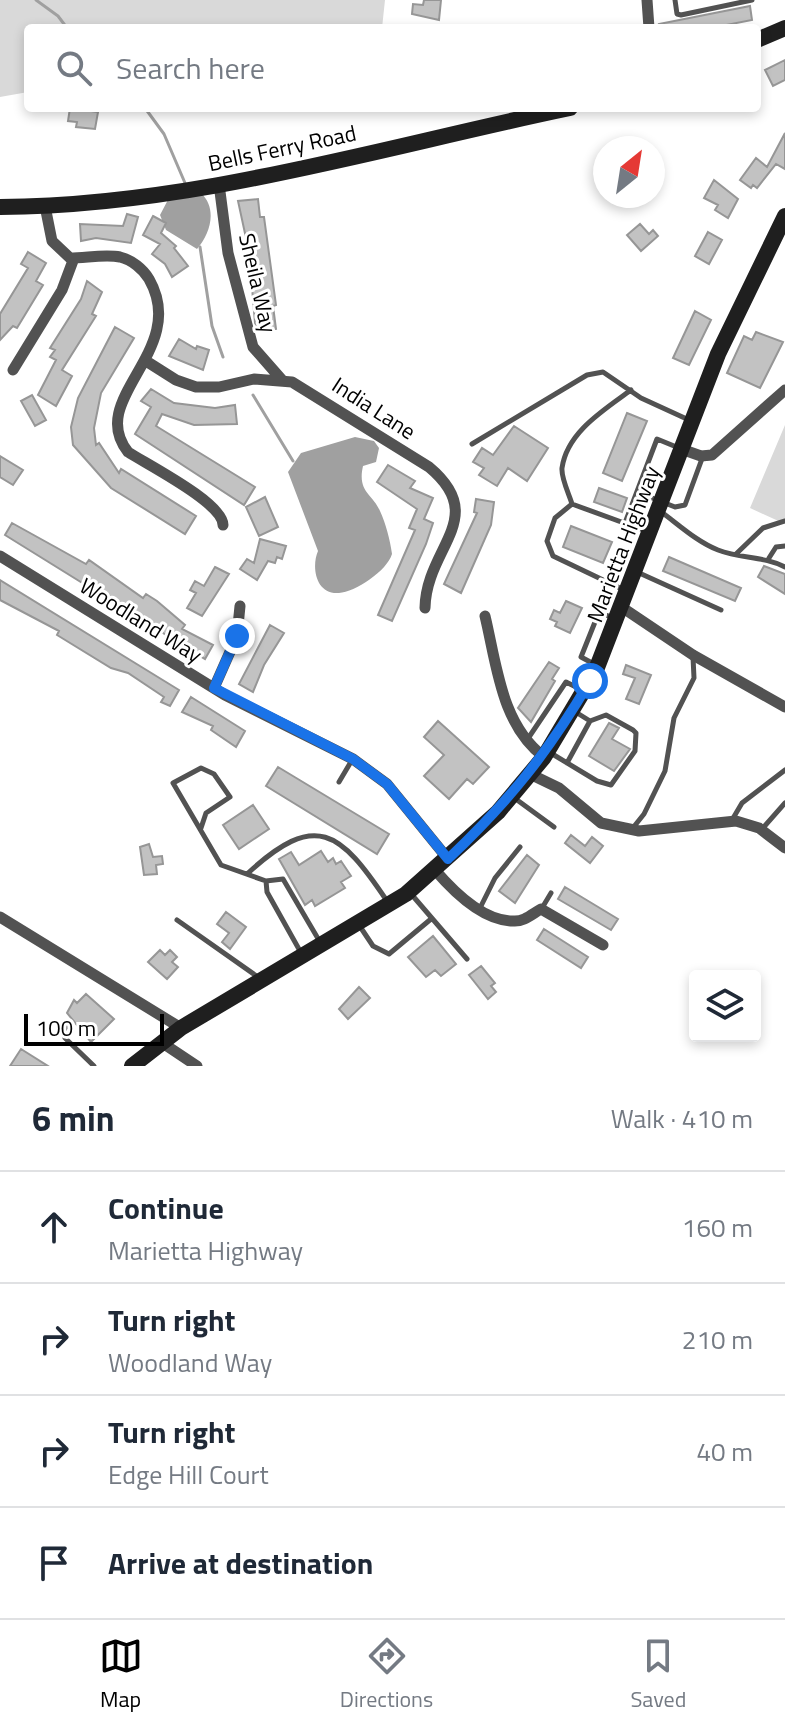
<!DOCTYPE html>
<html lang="en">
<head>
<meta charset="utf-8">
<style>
	body { margin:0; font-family:"Titillium Web",sans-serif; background:#f2f2f3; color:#1f2937 }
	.controls { position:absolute; right:24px; bottom:24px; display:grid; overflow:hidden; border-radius:8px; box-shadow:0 4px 12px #0003 }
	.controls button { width:72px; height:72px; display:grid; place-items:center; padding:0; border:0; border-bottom:2px solid #e0e1e3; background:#fff; color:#1f2937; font:40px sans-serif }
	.compass { position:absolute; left:593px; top:136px; width:72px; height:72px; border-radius:50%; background:#fff; box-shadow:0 4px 12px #0003; rotate:30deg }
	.scale { position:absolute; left:24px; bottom:20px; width:140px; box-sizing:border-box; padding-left:8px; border:4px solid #000; border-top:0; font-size:22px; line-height:28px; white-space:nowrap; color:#000; -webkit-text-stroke:6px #fff; paint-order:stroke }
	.stop { position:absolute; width:24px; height:24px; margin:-18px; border:6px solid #1a73e8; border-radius:50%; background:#fff }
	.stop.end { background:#1a73e8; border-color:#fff; box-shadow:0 2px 8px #0008 }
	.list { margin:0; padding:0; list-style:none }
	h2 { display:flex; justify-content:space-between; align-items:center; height:104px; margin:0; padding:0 32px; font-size:34px }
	h2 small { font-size:26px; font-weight:400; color:#747a83 }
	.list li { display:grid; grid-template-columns:52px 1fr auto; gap:24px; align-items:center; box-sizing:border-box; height:112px; padding:0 32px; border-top:2px solid #e0e1e3 }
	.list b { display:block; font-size:30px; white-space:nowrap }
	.list p { margin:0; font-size:26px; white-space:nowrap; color:#747a83 }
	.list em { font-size:26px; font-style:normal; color:#747a83 }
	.icon { flex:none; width:44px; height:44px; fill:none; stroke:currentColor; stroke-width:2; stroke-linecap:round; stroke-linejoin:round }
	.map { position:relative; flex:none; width:785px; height:1066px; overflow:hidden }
	.search { position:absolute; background:#fff; box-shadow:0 4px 12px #0003; left:24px; right:24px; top:24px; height:88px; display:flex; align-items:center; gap:20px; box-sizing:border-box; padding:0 28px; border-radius:8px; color:#747a83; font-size:30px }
	.sheet { height:552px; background:#fff }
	nav { display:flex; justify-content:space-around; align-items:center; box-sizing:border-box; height:112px; border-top:2px solid #e0e1e3; background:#fff; font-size:22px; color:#747a83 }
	nav a { display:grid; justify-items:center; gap:4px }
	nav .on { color:#000 }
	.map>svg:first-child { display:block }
	.green { fill:#d9d9d9 }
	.water { fill:#a0a0a0 }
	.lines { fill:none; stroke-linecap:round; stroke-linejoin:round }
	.stream { stroke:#a0a0a0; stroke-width:3 }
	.building { fill:#c2c2c2; stroke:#969696; stroke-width:2 }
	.lane { stroke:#525252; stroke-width:5 }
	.street { stroke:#525252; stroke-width:11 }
	.secondary { stroke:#1f1f1f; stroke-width:16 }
	.route { stroke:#1a73e8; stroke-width:10 }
	.labels { text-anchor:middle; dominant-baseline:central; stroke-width:6; stroke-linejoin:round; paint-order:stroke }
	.street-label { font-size:22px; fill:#000; stroke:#fff }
</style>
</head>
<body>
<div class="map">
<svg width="785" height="1066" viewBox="0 0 785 1066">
	<rect width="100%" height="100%" fill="#fff"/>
	<!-- green -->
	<path class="green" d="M0 0H385L382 28H28V92L0 97Z
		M785 425V524L750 508Z"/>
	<!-- water -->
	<path class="water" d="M201 193C218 209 210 234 197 249L166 230 160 215 170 196Z
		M355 437 374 441 379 448 376 462 363 466C357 492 373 494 380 511 386 524 390 540 392 554 387 571 355 592 339 593 316 595 311 567 318 551L288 472 301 453Z"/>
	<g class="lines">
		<!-- stream -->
		<path class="stream" d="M36 0 58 16 67 28
			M145 108 164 134 185 183
			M200 247 212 326 223 357
			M253 395 293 461"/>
	</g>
	<!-- building -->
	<path class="building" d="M424 0H441L439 20 412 14 413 4 423 5Z
		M750 6 752 20 711 28H660L659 24Z
		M785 60V80L773 86 765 70Z
		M70 108 98 112 95 129 76 127 77 122 68 121Z
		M785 133V169L776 164 757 188 753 185 751 188 740 180 756 158 767 167Z
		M714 180 738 199 728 218 715 210 718 205 704 198Z
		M258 199 260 217H264L276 305 273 306 276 329 260 331 255 323 249 252 238 201Z
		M127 214 138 217 131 243 96 238 81 241 80 224 123 226Z
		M153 216 166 223 161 233 176 246 174 248 188 266 172 277 165 264 152 254 160 244 143 235Z
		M640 224 649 234 653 230 658 236 641 251 627 235Z
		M708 232 722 240 709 264 695 256Z
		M28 252 46 263 36 281 43 285 17 328 13 326 0 340V314L28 268 21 264Z
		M87 281 102 292 92 314 96 316 62 370 72 376 56 406 38 395 56 360 50 357 55 350 50 348 81 299Z
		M695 311 711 320 689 365 673 358Z
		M115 327 134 338 101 393 94 428 96 445 99 443 119 473 121 469 196 516 185 534 111 488 73 445 71 427 78 398Z
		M756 332 783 342 760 388 727 373 744 336 752 340Z
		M179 339 196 349 197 346 209 350 203 370 169 356Z
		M151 389 174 403 215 408 235 405 237 424 194 425 162 414 156 426 255 487 244 505 135 434 151 407 141 401Z
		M32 395 46 420 35 426 21 401Z
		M627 413 647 421 622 481 603 473Z
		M514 426 548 448 527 481 508 468 497 486 479 475 484 468 473 462 482 448 493 455Z
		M0 456 23 470 13 485 0 477Z
		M388 465 415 481 410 488 433 498 424 519 433 523 426 544 392 621 378 615 415 530 409 528 417 509 377 482Z
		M599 488 627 498 622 512 594 502Z
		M265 497 278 527 259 536 246 507Z
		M476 499 494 502 491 525 461 593 444 584 477 513 474 512Z
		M12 523 86 564 89 560 143 598 146 594 157 601 185 625 182 629 213 645 205 659 5 535Z
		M571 526 612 542 603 563 563 547Z
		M260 539 286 546 282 559 277 557 275 563 268 561 257 580 240 569 247 559 254 563Z
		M669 557 741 588 735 601 663 571Z
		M764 566 785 574V594L758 577Z
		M215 567 229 574 202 616 187 608 196 593 190 590 195 581 204 586Z
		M0 580 179 690 170 706 161 702 164 697 128 673 111 668 57 635 59 631 0 600Z
		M566 601 582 608 570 633 555 626 557 622 550 619 554 610 560 613Z
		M270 625 284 633 264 665 253 692 239 684Z
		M549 662 559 668 552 679 555 681 531 722 518 708Z
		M626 665 651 675 639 704 626 699 635 678 623 674Z
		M191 697 245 731 236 747 211 730 213 726 182 712Z
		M438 721 489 767 473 784 467 779 449 799 424 776 444 755 424 737Z
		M609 723 619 728 612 739 630 749 614 771 589 756Z
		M278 767 389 834 377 854 266 786Z
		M253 805 269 829 239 849 223 825Z
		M571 835 585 846 592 837 603 846 590 863 565 843Z
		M149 844 153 857 162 856 163 864 156 865 157 874 144 875 140 847Z
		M321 851 328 862 333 858 336 864 341 861 351 876 341 882 345 888 315 906 312 900 305 905 279 859 291 852 299 865Z
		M527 855 539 865 515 903 499 891Z
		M565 887 618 919 611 930 558 899Z
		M226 912 246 927 230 949 222 942 229 933 217 924Z
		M544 929 588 957 581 968 537 940Z
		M433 936 456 964 441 976 435 970 426 977 408 957Z
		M160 950 165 955 170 950 177 957 172 962 178 967 167 979 148 962Z
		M481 966 495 983 491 986 496 992 488 999 469 975Z
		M359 987 370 998 348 1019 339 1009Z
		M86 994 114 1019 91 1042 67 1013 74 1000 77 1003Z
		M21 1049 48 1066H10Z"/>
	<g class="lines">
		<!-- lane -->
		<path class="lane" d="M675 0 677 14 681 15 752 0
			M631 390C604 410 567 432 562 468 561 478 569 494 572 504L646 531
			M472 444 587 375 603 372 641 398 689 420
			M637 492 675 507 685 505 703 456
			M572 504 555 518 547 541 553 556 624 590
			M660 511C678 524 697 542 718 550 741 559 764 556 785 567
			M625 523 657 439 679 448
			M736 554 763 528 785 521
			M769 558 776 547 785 546
			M637 572 721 610
			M594 664 581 657 599 612 613 618
			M527 740 566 682 580 689
			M549 752 597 781 611 785 635 751 636 733 633 730 606 715 590 721 574 711
			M567 763 590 721
			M339 782 352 760
			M513 797 554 827
			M732 820 742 803 785 770
			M201 828 206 813 230 797 214 774 201 768 173 783 221 865 266 881 283 879 320 942
			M632 829 644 814 665 771 674 718 694 678 693 657
			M762 829 785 803
			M247 874C316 810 340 831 387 901
			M266 881 267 892 300 951
			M412 895 467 959
			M480 908 495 878 520 847
			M542 908 551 893
			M177 920 258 977
			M359 925 373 946 389 954 431 919
			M69 1023 63 1031 65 1038 94 1066"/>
		<!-- street -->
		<path class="street" d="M647 0 649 28
			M219 184 228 253 253 347 282 380
			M45 206 52 241 70 258C86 258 105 254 120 257 132 260 143 269 149 279 190 351 85 398 128 452 148 465 223 503 223 525
			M146 361 176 380 196 387H219L254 379 292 382 429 467C490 518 426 547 425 608
			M13 370 62 290 74 258
			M684 450 701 456 712 455 785 390
			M0 556 225 695 353 759 387 784 448 859
			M623 608 693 655 785 707
			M485 616C497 666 501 724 544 757
			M214 688 237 636 240 606
			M530 774 559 788 601 823 639 831 736 821 759 828 785 848
			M435 870C453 891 483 921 513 921 524 922 532 914 541 909L603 945
			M0 917 181 1028
			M161 1042 197 1066"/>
		<!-- secondary -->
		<path class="secondary" d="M757 40 785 28
			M0 207C193 206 382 147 570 108
			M132 1066 181 1028 406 894 498 812 544 757 596 670 718 354 785 216"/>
	</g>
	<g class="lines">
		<!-- route -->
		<path class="route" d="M237 636 214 688 353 759 387 784 448 859C510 800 547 754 590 681"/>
	</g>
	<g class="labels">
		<!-- street labels -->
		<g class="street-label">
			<text transform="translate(282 148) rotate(-12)">Bells Ferry Road</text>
			<text transform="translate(258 283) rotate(77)">Sheila Way</text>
			<text transform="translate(374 408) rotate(33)">India Lane</text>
			<text transform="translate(623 544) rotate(-69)">Marietta Highway</text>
			<text transform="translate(141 620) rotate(32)">Woodland Way</text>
		</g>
	</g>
</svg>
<div class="controls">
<button><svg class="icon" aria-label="layers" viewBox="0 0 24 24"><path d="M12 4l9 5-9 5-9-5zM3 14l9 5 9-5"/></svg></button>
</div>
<svg class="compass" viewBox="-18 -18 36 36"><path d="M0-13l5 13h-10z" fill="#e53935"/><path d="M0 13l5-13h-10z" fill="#747a83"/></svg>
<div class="scale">100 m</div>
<div class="stop" style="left:590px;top:681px"></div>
<div class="stop end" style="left:237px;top:636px"></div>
<div class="search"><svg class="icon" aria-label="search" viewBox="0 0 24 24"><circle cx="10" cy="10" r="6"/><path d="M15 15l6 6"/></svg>Search here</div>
</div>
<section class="sheet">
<h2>6 min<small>Walk · 410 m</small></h2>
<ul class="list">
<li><svg class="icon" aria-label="ahead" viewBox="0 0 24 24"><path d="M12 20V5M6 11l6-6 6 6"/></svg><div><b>Continue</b><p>Marietta Highway</p></div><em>160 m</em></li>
<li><svg class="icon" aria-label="right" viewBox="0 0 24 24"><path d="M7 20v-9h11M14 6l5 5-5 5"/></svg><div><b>Turn right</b><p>Woodland Way</p></div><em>210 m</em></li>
<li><svg class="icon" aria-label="right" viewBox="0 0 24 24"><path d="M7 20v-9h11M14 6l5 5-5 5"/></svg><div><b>Turn right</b><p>Edge Hill Court</p></div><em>40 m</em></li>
<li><svg class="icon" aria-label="arrive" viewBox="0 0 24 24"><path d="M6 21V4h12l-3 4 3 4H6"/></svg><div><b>Arrive at destination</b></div></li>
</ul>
</section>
<nav>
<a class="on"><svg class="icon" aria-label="map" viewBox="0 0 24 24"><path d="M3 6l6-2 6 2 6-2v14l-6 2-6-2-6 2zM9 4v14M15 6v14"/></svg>Map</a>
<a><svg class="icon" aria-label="directions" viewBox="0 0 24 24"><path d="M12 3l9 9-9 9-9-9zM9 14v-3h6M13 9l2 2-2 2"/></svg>Directions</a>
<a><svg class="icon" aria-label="saved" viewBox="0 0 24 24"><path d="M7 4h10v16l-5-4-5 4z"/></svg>Saved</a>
</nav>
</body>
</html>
